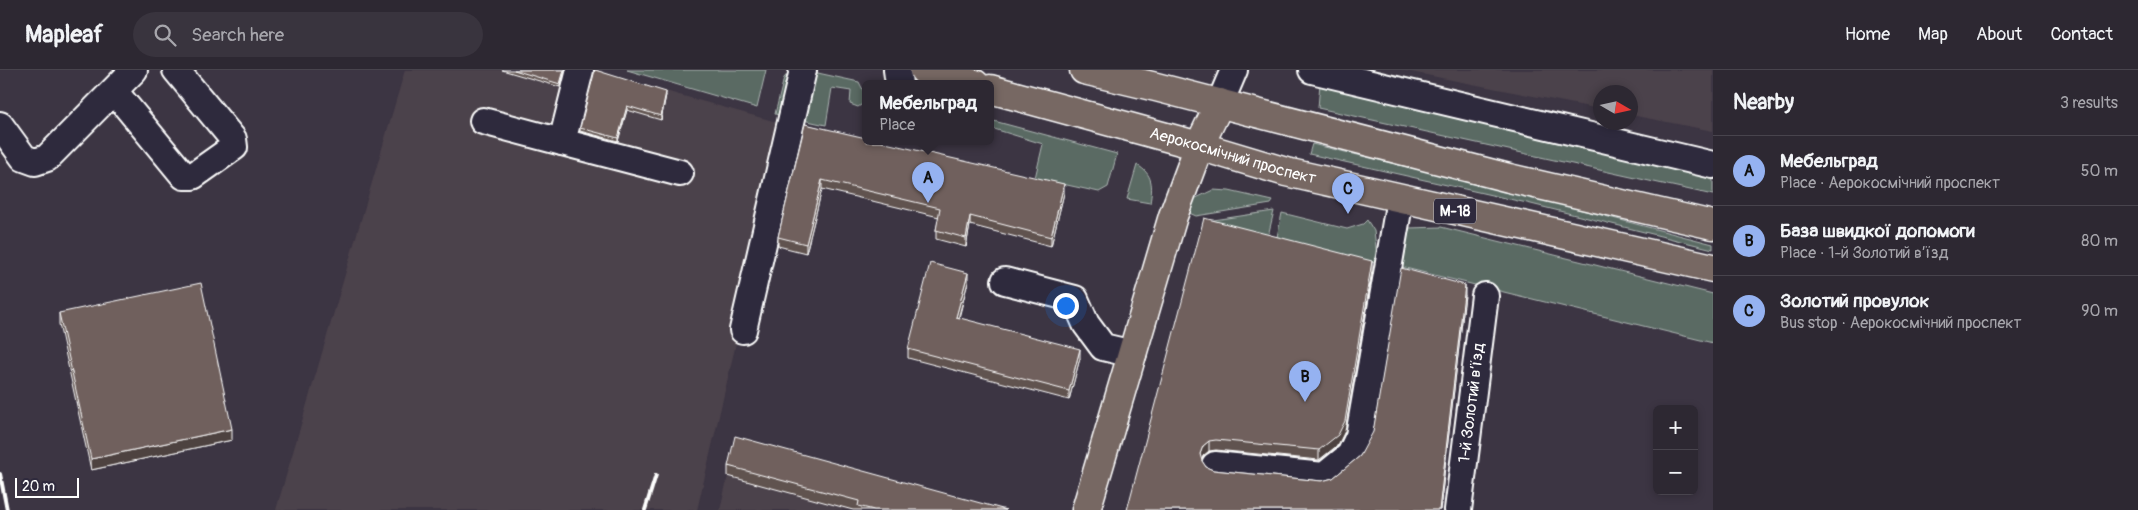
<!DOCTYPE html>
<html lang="en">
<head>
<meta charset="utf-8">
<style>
	body { margin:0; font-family:Pangolin,sans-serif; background:#39343e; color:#f1f3f6 }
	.controls { position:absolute; right:15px; bottom:15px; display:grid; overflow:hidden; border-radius:8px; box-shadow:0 2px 8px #0003 }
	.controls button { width:45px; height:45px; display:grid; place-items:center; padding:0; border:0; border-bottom:1px solid #48444d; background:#2d2832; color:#f1f3f6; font:25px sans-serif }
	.compass { position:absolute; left:1593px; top:15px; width:45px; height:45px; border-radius:50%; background:#2d2832; box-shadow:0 2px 8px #0003; rotate:99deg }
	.scale { position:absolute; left:15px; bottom:12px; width:64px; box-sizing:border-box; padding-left:5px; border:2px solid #fff; border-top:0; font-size:14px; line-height:18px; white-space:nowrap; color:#fff; -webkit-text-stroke:4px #2f2a3d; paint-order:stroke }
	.you { position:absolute; left:1065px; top:235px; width:18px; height:18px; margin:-12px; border:4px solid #fff; border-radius:50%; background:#1a73e8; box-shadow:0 0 0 8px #1a73e833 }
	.badge { display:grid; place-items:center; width:32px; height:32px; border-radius:50%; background:#95b2f1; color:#111; font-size:16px; font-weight:700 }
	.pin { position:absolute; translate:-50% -41px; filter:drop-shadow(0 1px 2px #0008) }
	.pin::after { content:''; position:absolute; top:26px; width:18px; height:15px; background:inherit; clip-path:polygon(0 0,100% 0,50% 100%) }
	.popup { position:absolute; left:862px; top:10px; width:132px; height:65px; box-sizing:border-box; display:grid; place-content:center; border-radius:8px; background:#2d2832; filter:drop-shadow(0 1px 4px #0005); font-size:16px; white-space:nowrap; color:#a7a6ac }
	.popup b { font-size:19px; color:#f1f3f6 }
	.popup::after { content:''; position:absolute; left:50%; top:100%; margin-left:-10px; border:10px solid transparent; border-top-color:#2d2832 }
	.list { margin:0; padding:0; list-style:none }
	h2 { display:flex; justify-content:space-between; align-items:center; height:65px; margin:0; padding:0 20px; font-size:21px }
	h2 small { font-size:16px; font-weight:400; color:#a7a6ac }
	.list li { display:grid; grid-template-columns:32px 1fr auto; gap:15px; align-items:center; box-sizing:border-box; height:70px; padding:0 20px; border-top:1px solid #48444d }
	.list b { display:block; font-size:19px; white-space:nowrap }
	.list p { margin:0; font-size:16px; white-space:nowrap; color:#a7a6ac }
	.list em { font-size:16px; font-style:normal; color:#a7a6ac }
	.icon { flex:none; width:28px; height:28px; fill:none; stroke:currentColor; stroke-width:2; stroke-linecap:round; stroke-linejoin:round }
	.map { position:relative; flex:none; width:1713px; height:440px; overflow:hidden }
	header { display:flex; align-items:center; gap:30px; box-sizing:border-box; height:70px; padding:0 25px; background:#2d2832; border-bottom:1px solid #48444d }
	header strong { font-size:24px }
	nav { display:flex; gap:28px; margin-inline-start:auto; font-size:18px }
	.search { width:350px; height:45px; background:#39343e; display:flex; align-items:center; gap:12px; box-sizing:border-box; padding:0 18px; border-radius:28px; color:#a7a6ac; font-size:19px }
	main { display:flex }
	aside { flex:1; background:#2d2832 }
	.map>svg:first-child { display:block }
	.built { fill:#4c424b }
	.green { fill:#5a6b64; stroke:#acb5b2 }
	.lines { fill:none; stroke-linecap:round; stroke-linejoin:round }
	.minor-casing { stroke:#fff; stroke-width:30 }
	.major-casing { stroke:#fff; stroke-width:31 }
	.minor { stroke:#2f2a3d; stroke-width:26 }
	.major { stroke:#776864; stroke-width:28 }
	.rail { stroke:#fff; stroke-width:4 }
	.wall { fill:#605350; stroke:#fff }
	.shaded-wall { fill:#4e4341; stroke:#fff }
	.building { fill:#70605d; stroke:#fff }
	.labels { text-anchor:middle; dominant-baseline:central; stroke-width:4.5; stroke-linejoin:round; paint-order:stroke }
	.shield { fill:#2f2a3d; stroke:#c1bfc5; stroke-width:1 }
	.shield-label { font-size:15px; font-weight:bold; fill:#fff }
	.street-label { font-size:16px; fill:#fff; stroke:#2f2a3d }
</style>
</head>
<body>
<header>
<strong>Mapleaf</strong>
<div class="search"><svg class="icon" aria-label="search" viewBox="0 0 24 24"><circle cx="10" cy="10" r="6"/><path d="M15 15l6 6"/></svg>Search here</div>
<nav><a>Home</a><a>Map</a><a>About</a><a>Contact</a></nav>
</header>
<main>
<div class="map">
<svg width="1713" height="440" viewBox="0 0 1713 440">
	<rect width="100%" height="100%" fill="#3c3543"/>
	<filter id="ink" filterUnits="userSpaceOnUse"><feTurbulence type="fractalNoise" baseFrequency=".02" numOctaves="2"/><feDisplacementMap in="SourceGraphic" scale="10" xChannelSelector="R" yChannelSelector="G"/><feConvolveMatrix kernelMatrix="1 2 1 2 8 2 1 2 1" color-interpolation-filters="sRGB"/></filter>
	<g filter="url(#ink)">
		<!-- built -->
		<path class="built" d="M405 0H590L787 55 697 440H276Z
			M1401 0H1713V61L1631 45 1630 22H1600V39Z
			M735 376 968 440H720Z"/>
		<!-- green -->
		<path class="green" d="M627 0H766L757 38Z
			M791 0H804L859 12 865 24 864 33 858 37 850 34 851 21 832 18 826 55 775 44 784 8Z
			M1320 13 1713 106V125L1318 38Z
			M990 50 1117 84 1108 117 1099 122 1035 108 1043 74 991 58Z
			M1312 74 1520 124 1713 174V179L1527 133 1309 84Z
			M1137 95C1153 104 1153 116 1150 133L1127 129Z
			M1213 120 1229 121 1273 131 1271 134 1196 146 1187 142 1194 129Z
			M1274 141 1268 166 1207 151Z
			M1282 143 1347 159 1363 154 1367 150 1374 161 1378 194 1277 167Z
			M1441 157 1713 224V273L1393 195 1397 167 1409 158Z"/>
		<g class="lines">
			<defs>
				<g id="minor">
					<path d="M580 0 562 72 680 103"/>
					<path d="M897 0 899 14"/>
					<path d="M1312 0 1713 95"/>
					<path d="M114 21 184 106H193L234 77 233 69 176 0"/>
					<path d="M1220 33 1234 0"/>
					<path d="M483 51 562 72"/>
					<path d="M0 55 24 88 35 92 47 88 134 0"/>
					<path d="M1005 211 1075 229 1086 254 1103 277 1133 284"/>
					<path d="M743 260 803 0"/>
					<path d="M1215 395 1324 406 1350 385 1359 366 1400 129"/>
					<path id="s1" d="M1458 440 1485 226"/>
				</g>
				<g id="major">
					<path d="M924 0 975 14"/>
					<path d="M1084 0 1156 17 1509 108 1713 155"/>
					<path id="s2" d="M990 19 1199 76 1286 102 1713 198"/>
					<path d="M1086 440 1173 146 1199 76 1220 33"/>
				</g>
			</defs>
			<!-- minor casing -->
			<use href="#minor" class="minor-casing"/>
			<!-- major casing -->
			<use href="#major" class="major-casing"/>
			<!-- minor -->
			<use href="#minor" class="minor"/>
			<!-- major -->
			<use href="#major" class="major"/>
			<!-- rail -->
			<path class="rail" d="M0 404 7 440
				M645 440 656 405"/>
		</g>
		<!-- wall -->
		<path class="wall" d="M502 0H565L560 17Z
			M595 0 666 25 661 50 627 40 618 71 580 61V58Z
			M805 54 1064 123 1051 176 970 155 966 177 936 169V160L939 147 822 119 806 183 778 176V167Z
			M1372 201 1345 361 1338 375 1319 390 1216 380 1209 381 1203 386 1202 391 1206 397 1213 400 1322 411 1333 408 1360 386 1465 225 1440 440H1127Z
			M968 212 959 248 1080 288 1069 330 908 288V279Z
			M59 243 232 370 91 400 59 254Z
			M728 396 1006 440H853L728 406Z"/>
		<!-- shaded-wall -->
		<path class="shaded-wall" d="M564 0H565L560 17V14Z
			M666 22V25L661 50V46Z
			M627 36V40L618 71V68Z
			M822 110V119L806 183V174Z
			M1064 114V123L1051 176V167Z
			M970 146V155L966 177V168Z
			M1372 191V201L1345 361 1338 375 1319 390V380Z
			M968 203V212L956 256V247Z
			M1465 215V225L1440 440H1439Z
			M1080 279V288L1069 330V321Z
			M232 359V370L91 400V389Z
			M1209 371V381L1203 386 1200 394V384L1203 376Z"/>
		<!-- building -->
		<path class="building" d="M514 0H564L560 14Z
			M595 0 666 22 661 46 627 36 618 68 580 58Z
			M805 54 866 68V72H881L1064 114 1051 167 970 146 966 168 936 160 940 138 822 110 806 174 778 167Z
			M1204 148 1372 191 1345 351 1338 365 1319 380 1216 370 1209 371 1203 376 1200 384 1202 391 1206 397 1213 400 1322 411 1333 408 1360 386 1373 362 1401 198 1465 215 1439 440H1127Z
			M930 193 968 203 956 247 1080 279 1069 321 908 279Z
			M201 213 232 359 91 389 59 243Z
			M735 366 1006 440H874L858 436 859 431 728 396Z"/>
	</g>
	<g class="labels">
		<!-- shield labels -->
		<rect class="shield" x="1434" y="128.5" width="42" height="25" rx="4"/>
		<g class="shield-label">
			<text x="1455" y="141">М-18</text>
		</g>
		<!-- street labels -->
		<g class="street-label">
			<text stroke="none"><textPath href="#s2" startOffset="252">Аерокосмічний проспект</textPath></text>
			<text stroke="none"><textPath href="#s1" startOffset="108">1-й Золотий в’їзд</textPath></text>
		</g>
	</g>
</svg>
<div class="controls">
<button>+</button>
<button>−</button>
</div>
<svg class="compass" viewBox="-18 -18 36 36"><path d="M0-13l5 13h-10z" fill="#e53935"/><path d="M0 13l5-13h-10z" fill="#a7a6ac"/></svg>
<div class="scale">20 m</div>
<div class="you"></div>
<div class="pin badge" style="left:928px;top:133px">A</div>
<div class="popup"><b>Мебельград</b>Place</div>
<div class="pin badge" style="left:1305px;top:332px">B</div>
<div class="pin badge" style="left:1348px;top:144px">C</div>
</div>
<aside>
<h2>Nearby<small>3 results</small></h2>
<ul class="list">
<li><span class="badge">A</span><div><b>Мебельград</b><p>Place · Аерокосмічний проспект</p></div><em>50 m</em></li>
<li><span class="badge">B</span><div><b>База швидкої допомоги</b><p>Place · 1-й Золотий в’їзд</p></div><em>80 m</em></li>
<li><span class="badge">C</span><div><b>Золотий провулок</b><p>Bus stop · Аерокосмічний проспект</p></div><em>90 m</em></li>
</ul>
</aside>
</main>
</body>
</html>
